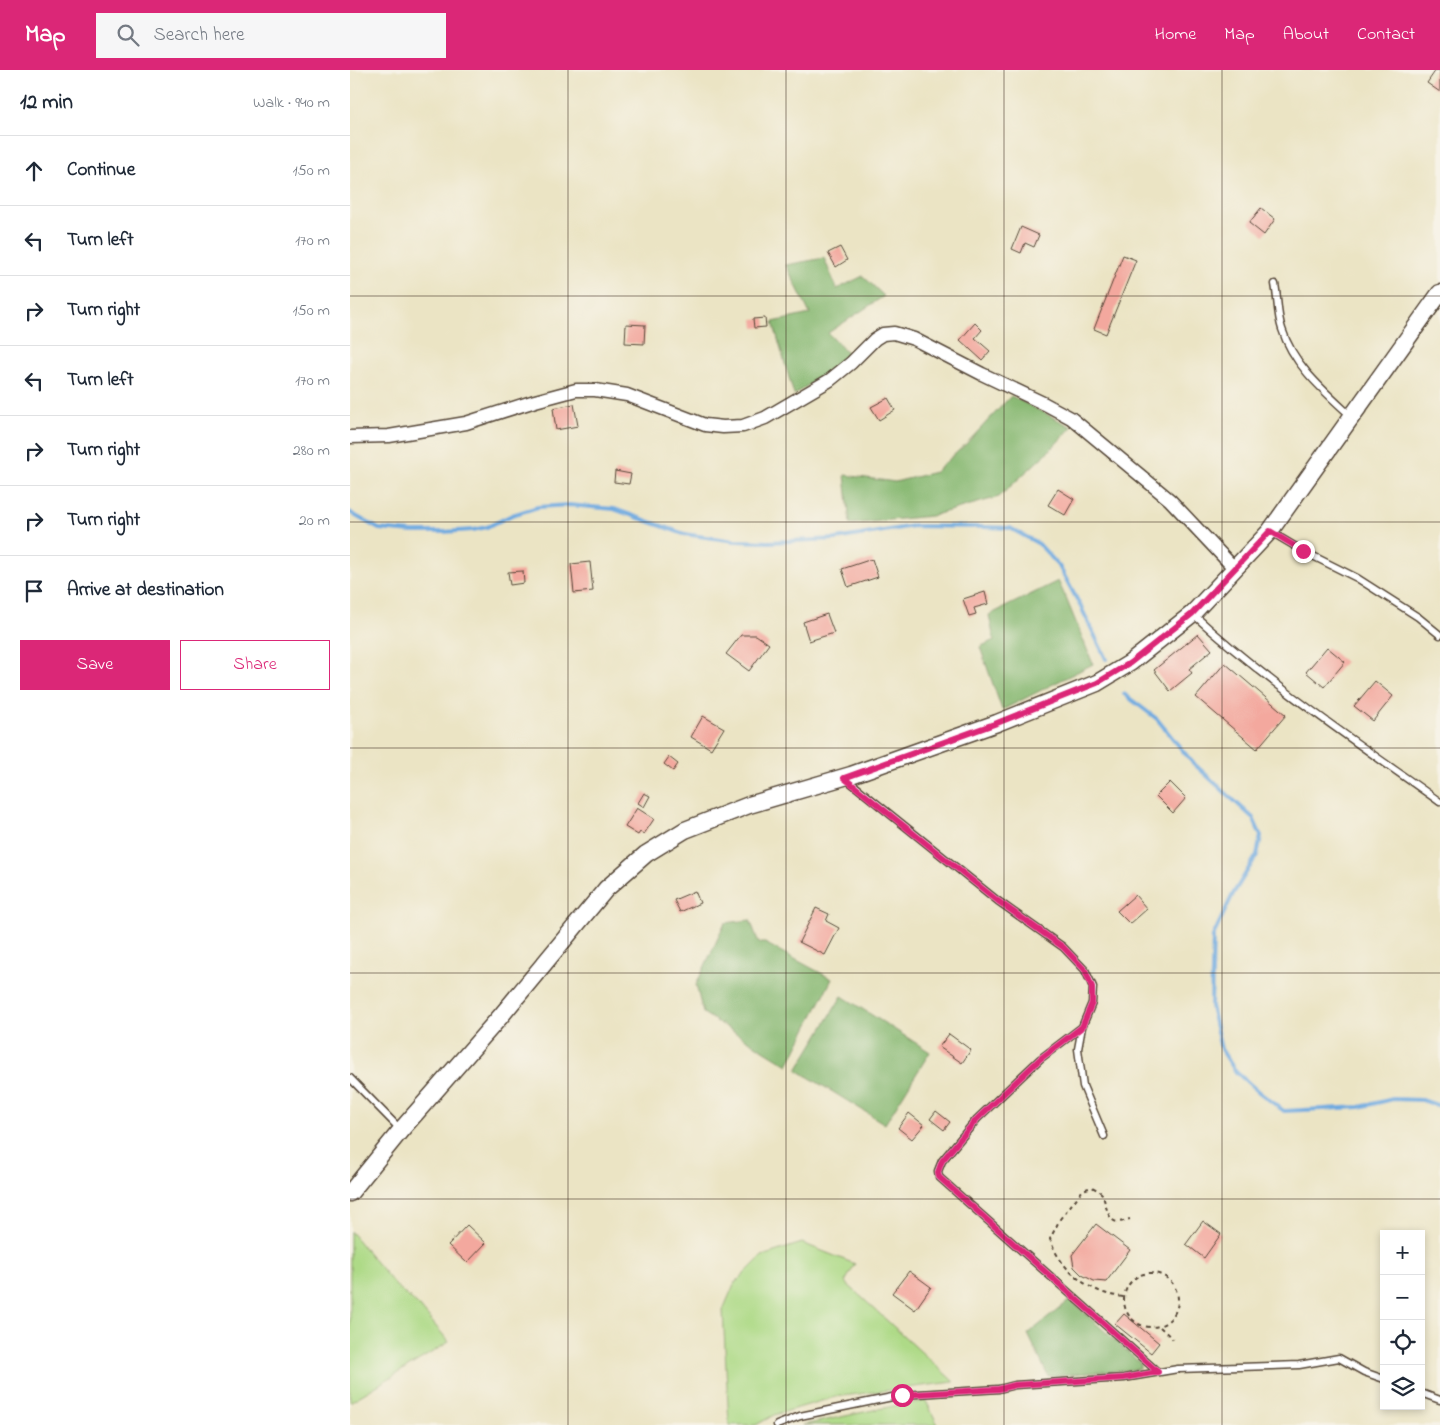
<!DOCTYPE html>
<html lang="en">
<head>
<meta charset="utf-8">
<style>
	body { margin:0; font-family:"Indie Flower",sans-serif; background:#f6f6f7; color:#1f2937 }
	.controls { position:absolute; right:15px; bottom:15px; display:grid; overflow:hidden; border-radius:0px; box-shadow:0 2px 8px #0003 }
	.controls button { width:45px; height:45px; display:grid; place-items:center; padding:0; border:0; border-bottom:1px solid #e0e1e3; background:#fff; color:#1f2937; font:25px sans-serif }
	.stop { position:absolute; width:15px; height:15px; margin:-11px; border:4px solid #db2777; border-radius:50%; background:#fff }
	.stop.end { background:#db2777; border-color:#fff; box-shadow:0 1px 5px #0008 }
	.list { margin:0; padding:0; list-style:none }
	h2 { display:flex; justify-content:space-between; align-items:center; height:65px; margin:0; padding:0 20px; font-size:21px }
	h2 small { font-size:16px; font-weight:400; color:#747a83 }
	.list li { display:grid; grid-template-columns:32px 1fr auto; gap:15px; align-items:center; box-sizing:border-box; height:70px; padding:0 20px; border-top:1px solid #e0e1e3 }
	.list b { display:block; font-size:19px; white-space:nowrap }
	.list em { font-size:16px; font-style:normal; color:#747a83 }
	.actions { display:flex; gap:10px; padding:15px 20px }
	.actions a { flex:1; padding:11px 0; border:1px solid #db2777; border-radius:0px; text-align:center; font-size:18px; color:#db2777 }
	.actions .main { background:#db2777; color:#fff }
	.icon { flex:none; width:28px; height:28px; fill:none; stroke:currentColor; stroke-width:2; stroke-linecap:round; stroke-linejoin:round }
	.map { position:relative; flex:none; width:1090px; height:1355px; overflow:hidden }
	header { display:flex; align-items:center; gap:30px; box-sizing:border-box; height:70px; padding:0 25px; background:#db2777; color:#fff }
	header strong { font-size:24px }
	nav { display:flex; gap:28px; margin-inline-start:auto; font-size:18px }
	.search { width:350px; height:45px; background:#f6f6f7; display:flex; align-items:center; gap:12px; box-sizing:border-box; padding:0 18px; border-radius:0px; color:#747a83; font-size:19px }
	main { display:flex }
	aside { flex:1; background:#fff }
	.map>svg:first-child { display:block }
	.green { fill:#aeda87; stroke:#748252 }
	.forest { fill:#8aba74; stroke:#627249 }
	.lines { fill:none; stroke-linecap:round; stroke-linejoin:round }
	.stream { stroke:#70aae0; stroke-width:4 }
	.building { fill:#f3a89e }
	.service-casing { stroke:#554637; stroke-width:9 }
	.minor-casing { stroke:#554637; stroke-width:15 }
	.tertiary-casing { stroke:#554637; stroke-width:19 }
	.path { stroke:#554637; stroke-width:2; stroke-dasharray:4 4; stroke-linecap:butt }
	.service { stroke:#fff; stroke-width:6 }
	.minor { stroke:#fff; stroke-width:12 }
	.tertiary { stroke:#fff; stroke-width:16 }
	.route { stroke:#db2777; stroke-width:6 }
	.grid { fill:none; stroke:#3b2a1e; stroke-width:1; stroke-opacity:0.55 }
</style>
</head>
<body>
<header>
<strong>Map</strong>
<div class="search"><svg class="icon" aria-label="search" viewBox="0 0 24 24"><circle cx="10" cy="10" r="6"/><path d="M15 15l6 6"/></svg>Search here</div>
<nav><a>Home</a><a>Map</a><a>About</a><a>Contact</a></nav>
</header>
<main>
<aside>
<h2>12 min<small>Walk · 940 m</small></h2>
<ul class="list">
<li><svg class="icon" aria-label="ahead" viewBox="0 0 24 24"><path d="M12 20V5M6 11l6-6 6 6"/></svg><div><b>Continue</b></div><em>150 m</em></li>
<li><svg class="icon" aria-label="left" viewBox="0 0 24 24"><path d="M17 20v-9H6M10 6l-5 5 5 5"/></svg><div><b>Turn left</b></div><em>170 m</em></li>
<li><svg class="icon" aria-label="right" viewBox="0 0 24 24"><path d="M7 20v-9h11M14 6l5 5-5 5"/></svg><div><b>Turn right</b></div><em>150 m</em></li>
<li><svg class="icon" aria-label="left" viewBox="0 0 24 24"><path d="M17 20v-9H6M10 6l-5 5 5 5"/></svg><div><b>Turn left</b></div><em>170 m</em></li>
<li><svg class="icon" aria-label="right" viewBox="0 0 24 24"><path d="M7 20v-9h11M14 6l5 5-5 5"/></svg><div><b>Turn right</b></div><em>280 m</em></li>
<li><svg class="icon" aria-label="right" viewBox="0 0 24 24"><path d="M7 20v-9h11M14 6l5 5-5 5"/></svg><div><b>Turn right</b></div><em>20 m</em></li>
<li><svg class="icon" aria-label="arrive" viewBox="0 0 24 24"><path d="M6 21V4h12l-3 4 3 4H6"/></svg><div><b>Arrive at destination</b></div></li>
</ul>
<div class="actions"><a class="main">Save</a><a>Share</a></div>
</aside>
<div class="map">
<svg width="1090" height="1355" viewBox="0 0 1090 1355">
	<rect width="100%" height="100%" fill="#f7f3e8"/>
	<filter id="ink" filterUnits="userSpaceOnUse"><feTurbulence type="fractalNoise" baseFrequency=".02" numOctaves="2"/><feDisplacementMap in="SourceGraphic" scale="10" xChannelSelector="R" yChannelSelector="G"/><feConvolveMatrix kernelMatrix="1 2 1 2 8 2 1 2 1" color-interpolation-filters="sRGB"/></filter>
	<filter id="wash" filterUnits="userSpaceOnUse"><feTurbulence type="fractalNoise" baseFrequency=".0096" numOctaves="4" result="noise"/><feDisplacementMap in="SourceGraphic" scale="20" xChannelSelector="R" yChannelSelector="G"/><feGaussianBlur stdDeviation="1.12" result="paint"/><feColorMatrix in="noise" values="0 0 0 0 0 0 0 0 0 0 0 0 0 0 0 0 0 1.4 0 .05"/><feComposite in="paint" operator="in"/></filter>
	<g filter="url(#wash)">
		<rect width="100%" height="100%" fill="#ebe4c4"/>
		<!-- green -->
		<path class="green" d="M0 1161 46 1216 69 1236 99 1272 0 1332Z
			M452 1173 505 1194 495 1212 604 1312 485 1327 424 1345 406 1355H379L373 1240 384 1214 412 1186Z
			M576 1331 588 1355H453C494 1347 535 1336 576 1331Z"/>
		<!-- forest -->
		<path class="forest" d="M474 188 487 219 513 206 534 226 478 263 497 283V288L444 325 423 252 460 244 436 195Z
			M661 326 722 357 701 379 649 427 581 446 500 454 495 405 545 412 585 402 616 374Z
			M708 511 716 528 743 594 652 640 630 577 644 570 639 545Z
			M400 850 409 873H415L482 909 438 995 353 943 346 915 375 853Z
			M492 926 580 982 535 1054 447 1000Z
			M720 1230 790 1293V1299L698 1306 678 1264Z"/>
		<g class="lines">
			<!-- stream -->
			<path class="stream" d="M0 442 4 445 29 459 62 462H93L123 460 137 457 162 445 188 437 219 435 264 439 334 464 385 471 418 472 486 469 563 456 635 457 660 458 689 474 709 496 731 537 756 589
				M774 624 807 649 842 692 903 748 911 766 907 785 883 824 863 866 861 936 871 979 886 1002 910 1023 934 1041 1010 1037 1043 1029 1072 1030 1090 1036"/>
		</g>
		<g id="blocks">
			<!-- building -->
			<path class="building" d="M1086 0H1090V22L1077 13Z
				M911 138 925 149 914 165 899 153Z
				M671 157 689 165 684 177 675 173 671 183 662 179Z
				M490 177 497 190 486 197 478 183Z
				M773 185 786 190 756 264 744 259Z
				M415 248 416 257 404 258 403 249Z
				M625 253 632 260 625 268 640 281 632 290 610 270Z
				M276 254 295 255 294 274 275 273Z
				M538 328 545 340 529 350 521 337Z
				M224 334 228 356 206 360 203 338Z
				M265 401 281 404 279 414 264 412Z
				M708 419 724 429 715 445 698 435Z
				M522 489 528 507 498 517 492 499Z
				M240 492 243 521 224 523 221 494Z
				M173 501 174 513 160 515 158 502Z
				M635 522 638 534 624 538 626 544 619 546 613 529Z
				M477 544 484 563 459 571 453 552Z
				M848 564 862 580 839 599 842 603 820 621 804 600Z
				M391 565H406L419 574 399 601 376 584Z
				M977 577 995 592 974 617 956 602Z
				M875 593 936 645 907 679 846 627Z
				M1025 611 1043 626 1023 651 1004 636Z
				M353 646 374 658 361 679 341 667Z
				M319 687 328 694 323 701 314 694Z
				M820 712 836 728 823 743 806 726Z
				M294 723 300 726 294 737 288 733Z
				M287 738 304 749 294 764 290 762 288 765 275 757Z
				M345 821 350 833 330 842 324 830Z
				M785 825 797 839 780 854 767 841Z
				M466 838 479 844 476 851 489 858 475 885 449 872Z
				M599 964 621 980 612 993 589 977Z
				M586 1041 600 1052 594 1060 580 1049Z
				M559 1043 574 1055 562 1069 548 1058Z
				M853 1151 871 1164 854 1188 836 1174Z
				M746 1154 780 1180 756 1212 744 1211 732 1205 724 1197 722 1185Z
				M117 1155 136 1173 117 1193 98 1175Z
				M559 1201 581 1217 565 1240 542 1223Z
				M774 1244 809 1273 801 1283 765 1254Z"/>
		</g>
	</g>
	<g filter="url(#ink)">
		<use href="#blocks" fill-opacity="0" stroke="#554637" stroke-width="1"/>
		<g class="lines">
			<defs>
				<path id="service" d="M925 214C928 229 927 244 932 259 943 295 974 321 1001 346
					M921 462 953 481 1007 508 1068 547 1090 565
					M843 544C919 614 1006 672 1090 732
					M495 708 648 831 713 877 735 900 743 917 742 933 732 957 728 979 733 1016 754 1066
					M732 957 690 989 627 1049 592 1091 588 1101 589 1107 808 1302
					M0 1008 50 1059
					M1071 1323 1090 1330
					M427 1355 450 1346 552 1325 649 1319 665 1315 774 1308 828 1299 949 1295 989 1288 1014 1302 1034 1309"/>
				<path id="minor" d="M0 367 39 366 116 353 185 331 226 320H245L277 325 355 355 373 357 393 356 415 348 480 310 501 293 525 269 533 264 544 263 564 269 632 304 695 334 721 348 820 430 885 499"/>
				<path id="tertiary" d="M0 1123 51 1060 150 947 256 819 296 784 335 760 399 735 501 705 647 653 747 613 780 593 842 544 920 461 1090 223"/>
			</defs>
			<!-- service casing -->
			<use href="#service" class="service-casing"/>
			<!-- minor casing -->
			<use href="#minor" class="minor-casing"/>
			<!-- tertiary casing -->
			<use href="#tertiary" class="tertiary-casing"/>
			<!-- path -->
			<path class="path" d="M774 1230a27 27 0 1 1 54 0a27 27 0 1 1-54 0Z
				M773 1227C767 1226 760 1225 754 1223 729 1214 708 1194 700 1169L710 1149 733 1120 742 1117C746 1119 749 1121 752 1124 756 1132 757 1152 768 1152 771 1152 776 1150 780 1149
				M810 1257 823 1269"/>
			<!-- service -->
			<use href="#service" class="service"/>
			<!-- minor -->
			<use href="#minor" class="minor"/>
			<!-- tertiary -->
			<use href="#tertiary" class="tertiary"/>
		</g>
	</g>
	<g class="lines" filter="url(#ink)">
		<!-- route -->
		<path class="route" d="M552 1325 649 1319 665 1315 774 1308 808 1302 589 1107 588 1102 592 1091 627 1049 690 989 732 957 742 933V917L735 900 713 877 648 831 494 708 647 653 747 613 780 593 842 544 920 461 953 481"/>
	</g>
	<!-- grid -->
	<path class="grid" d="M218 0V1355M436 0V1355M654 0V1355M872 0V1355M0 226H1090M0 452H1090M0 678H1090M0 903H1090M0 1129H1090"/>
</svg>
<div class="controls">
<button>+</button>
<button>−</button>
<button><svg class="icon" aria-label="locate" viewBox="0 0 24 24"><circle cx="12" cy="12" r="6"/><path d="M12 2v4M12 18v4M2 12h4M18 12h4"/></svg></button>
<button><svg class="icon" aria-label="layers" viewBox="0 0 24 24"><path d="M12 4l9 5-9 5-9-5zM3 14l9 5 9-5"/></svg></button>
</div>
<div class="stop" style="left:552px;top:1325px"></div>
<div class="stop end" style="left:953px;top:481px"></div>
</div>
</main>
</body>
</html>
